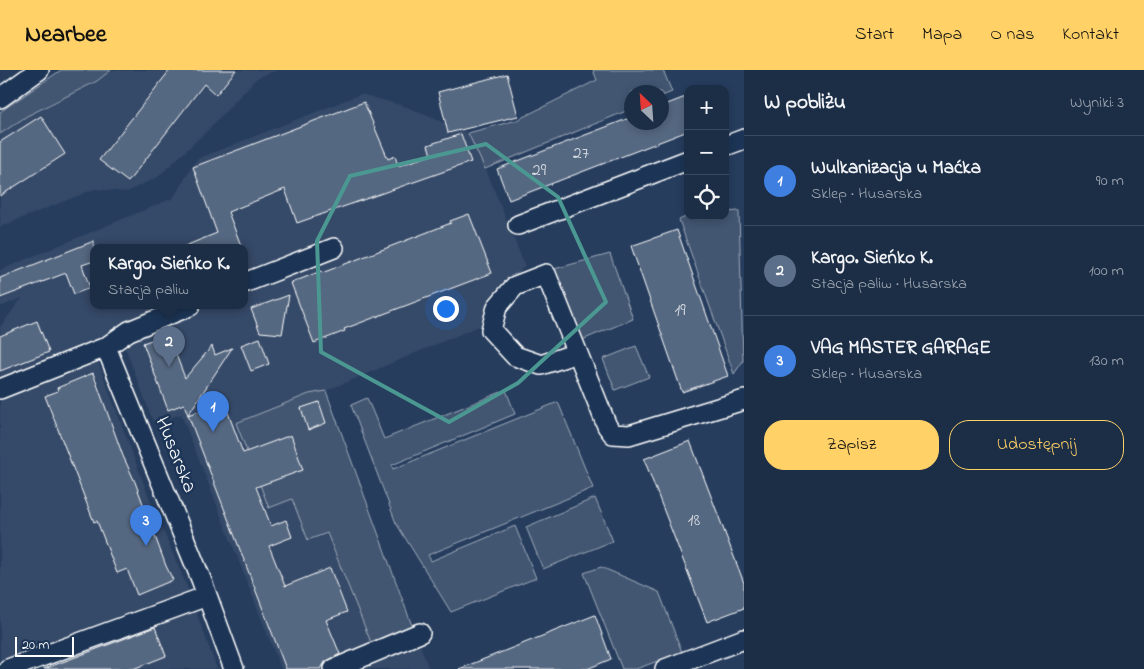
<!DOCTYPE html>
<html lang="pl">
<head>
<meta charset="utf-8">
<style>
	body { margin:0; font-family:"Indie Flower",sans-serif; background:#25364d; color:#f1f3f6 }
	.controls { position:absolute; right:15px; top:15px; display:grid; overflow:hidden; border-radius:10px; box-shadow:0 2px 8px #0003 }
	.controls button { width:45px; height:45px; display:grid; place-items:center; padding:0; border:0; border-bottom:1px solid #3a4a5f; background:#1c2e46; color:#f1f3f6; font:25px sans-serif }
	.compass { position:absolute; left:624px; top:15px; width:45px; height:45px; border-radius:50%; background:#1c2e46; box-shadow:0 2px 8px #0003; rotate:335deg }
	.scale { position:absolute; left:15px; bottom:12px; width:59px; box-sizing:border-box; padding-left:5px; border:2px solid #fff; border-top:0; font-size:14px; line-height:18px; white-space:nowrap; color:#fff; -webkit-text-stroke:4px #1d3557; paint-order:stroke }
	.you { position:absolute; left:445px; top:238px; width:18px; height:18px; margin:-12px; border:4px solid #fff; border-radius:50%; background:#1a73e8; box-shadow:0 0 0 8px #1a73e833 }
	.badge { display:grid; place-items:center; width:32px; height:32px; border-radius:50%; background:#ffd166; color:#fff; font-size:16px; font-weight:700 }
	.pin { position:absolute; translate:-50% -41px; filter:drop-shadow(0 1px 2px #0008) }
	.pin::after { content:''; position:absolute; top:26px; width:18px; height:15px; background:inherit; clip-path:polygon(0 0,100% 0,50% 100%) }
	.popup { position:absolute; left:90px; top:174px; width:158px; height:65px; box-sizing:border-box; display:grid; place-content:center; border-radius:10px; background:#1c2e46; filter:drop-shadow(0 1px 4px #0005); font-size:16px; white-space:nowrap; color:#a0a8b3 }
	.popup b { font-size:19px; color:#f1f3f6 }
	.popup::after { content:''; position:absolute; left:50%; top:100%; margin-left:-10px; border:10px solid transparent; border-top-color:#1c2e46 }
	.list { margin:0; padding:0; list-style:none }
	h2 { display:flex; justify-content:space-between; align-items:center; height:65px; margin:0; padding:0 20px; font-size:21px }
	h2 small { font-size:16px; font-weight:400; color:#a0a8b3 }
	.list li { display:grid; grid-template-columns:32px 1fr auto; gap:15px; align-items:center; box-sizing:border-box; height:90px; padding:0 20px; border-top:1px solid #3a4a5f }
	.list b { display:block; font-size:19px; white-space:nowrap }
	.list p { margin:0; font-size:16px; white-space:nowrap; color:#a0a8b3 }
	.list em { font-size:16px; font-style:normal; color:#a0a8b3 }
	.actions { display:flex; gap:10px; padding:15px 20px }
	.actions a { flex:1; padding:11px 0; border:1px solid #ffd166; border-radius:20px; text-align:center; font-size:18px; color:#ffd166 }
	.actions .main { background:#ffd166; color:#111 }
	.icon { flex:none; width:28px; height:28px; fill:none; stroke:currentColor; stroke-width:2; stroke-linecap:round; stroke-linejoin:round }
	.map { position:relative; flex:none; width:744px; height:599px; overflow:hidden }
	header { display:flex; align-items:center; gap:30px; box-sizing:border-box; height:70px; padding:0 25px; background:#ffd166; color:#111 }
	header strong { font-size:24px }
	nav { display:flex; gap:28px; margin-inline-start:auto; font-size:18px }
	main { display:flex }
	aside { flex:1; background:#1c2e46 }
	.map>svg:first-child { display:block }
	.built { fill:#344a68; fill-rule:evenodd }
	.green { fill:#425672; stroke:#a0aab8 }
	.building { fill:#556781; stroke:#fff }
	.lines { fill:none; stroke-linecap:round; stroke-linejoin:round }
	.minor-casing { stroke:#fff; stroke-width:22 }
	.minor { stroke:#1d3557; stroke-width:19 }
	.marked { fill:none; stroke:#4b9892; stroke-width:4; stroke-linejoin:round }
	.labels { text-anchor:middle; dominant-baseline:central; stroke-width:5; stroke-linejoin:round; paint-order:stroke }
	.number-label { font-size:18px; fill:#d4d9e0 }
	.street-label { font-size:20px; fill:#fff; stroke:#1d3557 }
</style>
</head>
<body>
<header>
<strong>Nearbee</strong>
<nav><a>Start</a><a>Mapa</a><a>O nas</a><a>Kontakt</a></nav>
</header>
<main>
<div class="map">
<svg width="744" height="599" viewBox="0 0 744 599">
	<rect width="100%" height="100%" fill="#263d5e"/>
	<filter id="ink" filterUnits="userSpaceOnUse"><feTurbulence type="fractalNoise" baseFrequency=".02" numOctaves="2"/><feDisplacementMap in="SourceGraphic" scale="10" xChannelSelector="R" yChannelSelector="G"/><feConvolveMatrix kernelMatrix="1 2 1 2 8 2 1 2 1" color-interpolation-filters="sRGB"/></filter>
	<g filter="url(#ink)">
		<!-- built -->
		<path class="built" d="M111 0H277L257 8 208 60 158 107 127 122 95 119 0 157V64L27 46 97 11Z
			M361 24 407 37 468 63 481 87 525 196 492 230 482 255 326 321 309 324 236 353 269 438 292 429 308 469 327 462 374 580 327 599H281L181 344 154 354 123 272 90 270 147 422 188 519 217 599H0V257L22 228 0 237V200L173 128 197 89ZM94 178H244V236H94Z
			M419 572 429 599H351Z"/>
		<!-- green -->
		<path class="green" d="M61 0H111L97 11 27 46 0 64V42Z
			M593 0H663L672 22 662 26V22H632L631 39 485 99 468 63 517 50 597 10Z
			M739 141 743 291 734 304 679 150 688 146H725V142Z
			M610 184 633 249 582 270 554 199Z
			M636 276 649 307 615 320 603 289Z
			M506 320 515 344 392 395 393 399 558 332 593 418 428 485 431 491 515 456 536 508 451 542 396 453 351 335 367 328 384 369Z
			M326 321 414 561 374 580 327 463 308 470 292 429 269 438 236 353 309 324Z
			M595 428 613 471 543 499 526 457Z
			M601 497 659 522 682 582 636 599H622L584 503Z"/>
		<!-- building -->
		<path class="building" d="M170 0H236L216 25 204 14 128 112 99 90Z
			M507 4 518 46 448 63 438 22Z
			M688 26V61L509 130 497 99 632 47V52H662V36Z
			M364 32 388 89 395 86 398 96 431 85 428 75 461 64 471 92 297 153 285 119 228 142 242 178H180L217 163 193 97Z
			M41 46 65 84 0 126V72Z
			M469 144 492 203 344 259 345 261 314 273 291 213 321 201 322 203 451 153 450 151Z
			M677 160 728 306 682 322 631 176Z
			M94 171V191L82 195 90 218 74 224 66 203 0 228V208Z
			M289 225 282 264 260 262 251 239Z
			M37 251 49 282 0 301V266Z
			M168 264 185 308 212 276 215 285 232 278 188 345 184 334 168 340 143 273Z
			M260 268 269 294 251 301 241 275Z
			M93 303 123 386 135 412 166 496 173 510 137 525 127 499 117 503 97 451 94 452 45 326 58 321 57 318Z
			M224 332 243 383 291 365 303 400 256 417 271 456 286 450 292 467 269 476 285 516 330 498 347 542 326 550 340 584 325 592 321 599H286L188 345Z
			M319 332 326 353 308 360 301 338Z
			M690 371 744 513V538L707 552 644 389Z
			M595 545 611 589 587 599H459Z
			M155 557 166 586 133 599H44Z"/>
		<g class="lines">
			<defs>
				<path id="minor" d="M0 28 39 0
					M725 76 744 69
					M518 155 688 90
					M244 213 334 178
					M190 236 129 261 106 277 201 509 234 599
					M577 283 541 295 515 286 491 260 497 237 515 216 546 204 607 356 613 364 629 365 744 330
					M0 319 106 277
					M8 599 207 526
					M334 599 420 563
					M665 599 744 569"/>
			</defs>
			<!-- minor casing -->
			<use href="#minor" class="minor-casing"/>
			<!-- minor -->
			<use href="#minor" class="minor"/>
		</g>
	</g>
	<!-- marked area -->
	<path class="marked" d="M486 74 558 127 606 232 518 313 449 352 321 282 317 171 350 106Z"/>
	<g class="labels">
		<!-- number labels -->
		<g class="number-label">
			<text x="581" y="84">27</text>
			<text x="539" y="101">29</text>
			<text x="680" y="241">19</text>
			<text x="694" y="451">18</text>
		</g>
		<!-- street labels -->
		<g class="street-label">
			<text transform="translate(175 385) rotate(68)">Husarska</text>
		</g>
	</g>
</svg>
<div class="controls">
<button>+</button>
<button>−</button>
<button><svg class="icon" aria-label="locate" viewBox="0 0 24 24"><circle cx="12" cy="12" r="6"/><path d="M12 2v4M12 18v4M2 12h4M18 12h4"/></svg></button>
</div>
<svg class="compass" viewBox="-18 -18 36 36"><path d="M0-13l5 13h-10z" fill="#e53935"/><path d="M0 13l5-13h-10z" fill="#a0a8b3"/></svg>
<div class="scale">20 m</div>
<div class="you"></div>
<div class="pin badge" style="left:213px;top:362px;background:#3f7fe0">1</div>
<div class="pin badge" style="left:169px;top:297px;background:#5c6f8a">2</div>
<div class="popup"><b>Kargo. Sieńko K.</b>Stacja paliw</div>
<div class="pin badge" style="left:146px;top:476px;background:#3f7fe0">3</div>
</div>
<aside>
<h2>W pobliżu<small>Wyniki: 3</small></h2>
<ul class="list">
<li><span class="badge" style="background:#3f7fe0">1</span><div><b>Wulkanizacja u Maćka</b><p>Sklep · Husarska</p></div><em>90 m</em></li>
<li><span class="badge" style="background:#5c6f8a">2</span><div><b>Kargo. Sieńko K.</b><p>Stacja paliw · Husarska</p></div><em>100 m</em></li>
<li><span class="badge" style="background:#3f7fe0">3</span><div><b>VAG MASTER GARAGE</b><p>Sklep · Husarska</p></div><em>130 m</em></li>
</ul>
<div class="actions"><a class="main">Zapisz</a><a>Udostępnij</a></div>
</aside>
</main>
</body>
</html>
